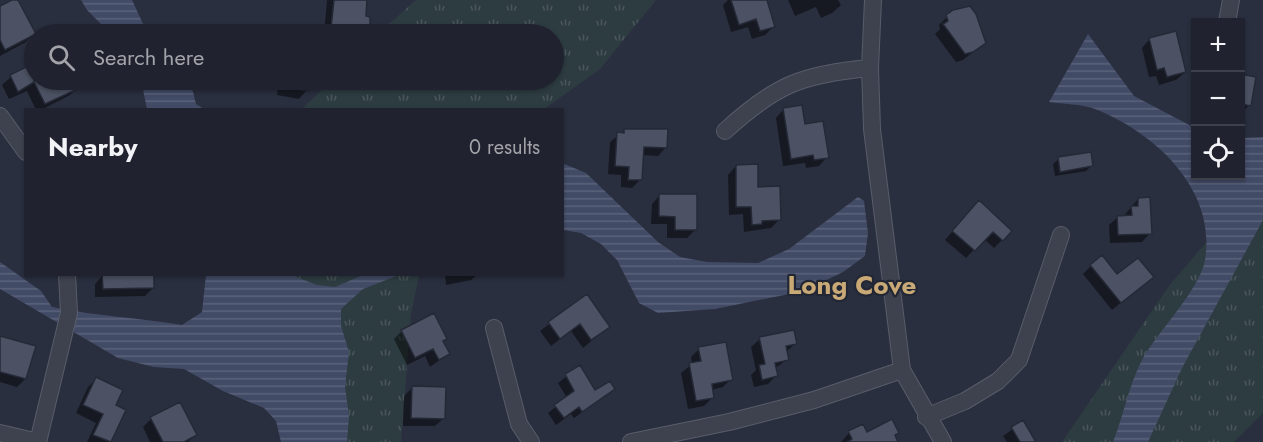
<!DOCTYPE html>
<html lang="en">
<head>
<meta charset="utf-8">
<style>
	body { margin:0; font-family:Jost,sans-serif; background:#2d2f3b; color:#f1f3f6 }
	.controls { position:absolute; right:18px; top:18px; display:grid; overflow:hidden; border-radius:0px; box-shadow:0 2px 4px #0004 }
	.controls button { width:54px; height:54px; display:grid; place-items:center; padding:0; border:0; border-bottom:2px solid #3d404b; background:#20232f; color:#f1f3f6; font:30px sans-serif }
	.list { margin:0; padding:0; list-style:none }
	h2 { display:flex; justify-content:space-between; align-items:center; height:78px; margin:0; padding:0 24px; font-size:26px }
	h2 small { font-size:20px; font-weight:400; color:#a2a4aa }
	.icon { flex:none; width:33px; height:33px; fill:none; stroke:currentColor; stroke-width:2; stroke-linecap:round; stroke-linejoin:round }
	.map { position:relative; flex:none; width:1263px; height:442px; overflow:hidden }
	.search { position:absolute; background:#20232f; box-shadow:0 2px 4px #0004; left:24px; top:24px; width:540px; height:66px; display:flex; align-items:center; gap:15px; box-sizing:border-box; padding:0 21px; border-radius:33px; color:#a2a4aa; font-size:22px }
	.panel { position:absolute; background:#20232f; box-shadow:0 2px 4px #0004; left:24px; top:108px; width:540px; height:168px; border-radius:0px }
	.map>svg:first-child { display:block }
	.grass { fill:url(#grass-tufts) }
	.water { fill:url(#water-rules) }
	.shadow { fill:#0007 }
	.building { fill:#4c5263; stroke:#252937; stroke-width:1.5 }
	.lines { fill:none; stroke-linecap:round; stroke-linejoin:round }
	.minor-casing { stroke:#595d6a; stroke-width:18 }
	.minor { stroke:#3e424f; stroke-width:16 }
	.labels { text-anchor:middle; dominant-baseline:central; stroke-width:4.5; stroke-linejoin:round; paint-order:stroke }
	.neighbourhood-label { font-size:26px; font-weight:bold; fill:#c9a976; stroke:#222735 }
</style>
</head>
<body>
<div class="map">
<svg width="1263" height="442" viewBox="0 0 1263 442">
	<defs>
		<pattern id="grass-tufts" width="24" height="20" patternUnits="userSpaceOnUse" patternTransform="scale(1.5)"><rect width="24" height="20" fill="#2d3c41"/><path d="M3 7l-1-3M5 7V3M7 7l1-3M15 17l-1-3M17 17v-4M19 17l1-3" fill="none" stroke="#4a565b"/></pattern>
		<pattern id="water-rules" width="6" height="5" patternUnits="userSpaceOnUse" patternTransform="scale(1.5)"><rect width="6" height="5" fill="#424b66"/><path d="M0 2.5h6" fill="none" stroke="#5b637b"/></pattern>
	</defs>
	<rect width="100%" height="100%" fill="#2a2f3f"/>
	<!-- grass -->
	<path class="grass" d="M416 0H656L600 69 544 109H302L332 80H554V34H378Z
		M1263 176V413L1234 442H1062L1169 286Z
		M250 275H419L411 314 401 442H292Z"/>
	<!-- water -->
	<path class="water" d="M81 0H132L144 26 155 34H111L87 10Z
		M1088 34 1134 96 1195 128 1196 176H1240L1241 138 1263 137V220L1182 368 1148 442H1113C1124 415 1128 387 1142 360 1157 332 1200 290 1205 260 1217 189 1154 132 1095 109 1081 104 1063 104 1049 102Z
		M141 80H190L196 104 204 109H147Z
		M562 163 586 173 658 242 680 257 707 262 758 263 789 249 858 197 864 201 868 233 865 256 843 272 804 291 715 309 658 313 639 303 617 260 601 244 581 233 563 230Z
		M0 262 41 291 52 307C96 316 139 318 182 325L202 312 206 275H291L317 285 335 287 363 275H399L363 289 341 309V326L349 352 345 387 349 416 347 442H281L276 421 264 408 223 391 184 369 154 367 118 358 0 289Z"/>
	<!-- shadow -->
	<path class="shadow" d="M15 0 34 33 26 42 0 56V8Z
		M327 0H366L365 18 368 30 363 34H324Z
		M728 0H765L773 27 765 35 752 39 748 27 731 32 723 5Z
		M788 0H838L841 5 832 13 821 18 816 7 795 16Z
		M947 17 984 43 963 60 956 62 935 34 940 29 939 25Z
		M204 31 224 34H200Z
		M1150 39 1185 72 1176 80 1159 85 1156 76 1149 77 1142 48Z
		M34 65V80H75L78 87 70 95 41 110H36L27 91 9 99 2 85 11 77Z
		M1240 75 1249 105 1241 113H1240Z
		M262 80H309L307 90 299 99 277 95 278 86 261 83Z
		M784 109 803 125 827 157 819 166 806 168 805 163 783 166 776 118Z
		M625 130 666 147 658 156 642 155 640 180 632 188 621 187V175L608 174 610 142Z
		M1059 159 1091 166 1086 171 1055 176 1053 164Z
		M736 166 779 220 771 228 744 232 743 214 729 215 728 175Z
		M660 195 695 230 687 238H667V224H651L652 204Z
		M1138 199 1150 233 1142 242 1110 243 1109 225 1118 217H1123Z
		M970 211 1002 240 994 248 984 239 966 258 945 240Z
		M1091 266 1117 276 1152 277 1112 310 1083 274Z
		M154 274 153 288 145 296 95 297V284L103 275Z
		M445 274H477V275L471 280 446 285Z
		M586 296 608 327 583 348 571 331 551 346 540 331Z
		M402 331 442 342 448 354 430 367 425 356 407 365 394 339Z
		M0 339 25 379 17 387 0 382Z
		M760 339 796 343 786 352 788 359 774 369 776 376 768 384 754 387 751 375 756 370 751 347Z
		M699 349 731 379 723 387 711 390 713 397 704 406 688 409 681 373 692 364 691 357Z
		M579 367 595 392 613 389 574 418 571 414 556 425 548 413 567 398 558 383Z
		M96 379 114 406 124 410 109 442H87L96 423 76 413 88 387Z
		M412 388 444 418 435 426H403L404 396Z
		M151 419 195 435 188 442H150L143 427Z
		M1023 422 1035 442H1007L1003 436Z
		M849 433 894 436 896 442H841Z"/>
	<!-- building -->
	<path class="building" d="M12 0H18L36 34 5 50 0 40V6Z
		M334 0H367L366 16 370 17V30L331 28Z
		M731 0H767L775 27 760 31 756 19 739 25Z
		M970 6 976 14 986 43 973 52 965 54 943 24 948 21 946 15 953 10Z
		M1176 31 1186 72 1167 77 1164 68 1157 70 1149 38Z
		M34 63V80H76L80 88 45 104 34 82 18 92 10 75Z
		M1240 74 1256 77 1251 106 1240 104Z
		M274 80H310L308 91 274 85Z
		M802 105 805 124 823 121 829 158 814 160 813 155 791 159 783 108Z
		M624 129H668L667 148 644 147 642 180H628L629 167 615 166 617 132 624 133Z
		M1091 152 1093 166 1060 172 1058 157Z
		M758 164V187L780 186 781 220 762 221V224L752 225 751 207H736V165Z
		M659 194H697V230H675V217L659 216Z
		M1150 197 1152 234 1118 235 1117 216 1132 215 1131 206H1138V198Z
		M979 200 1012 231 1003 241 993 232 975 251 952 231Z
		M1102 255 1117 274 1138 258 1154 277 1121 303 1090 265Z
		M102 274H154V288L103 289Z
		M587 294 610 327 591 340 580 324 560 339 548 322Z
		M434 313 447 339 443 341 450 354 439 360 433 349 415 358 401 330Z
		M794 330 797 344 786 346 789 360 775 363 778 376 762 380 759 365 765 364 759 337Z
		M0 336 36 346 26 379 0 372Z
		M726 342 733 380 712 384 714 398 696 401 689 363 701 361 698 347Z
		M580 365 595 390 610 381 615 389 582 412 579 407 564 418 554 405 574 391 565 374Z
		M96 377 123 390 116 405 126 410 111 442 93 435 103 414 83 405Z
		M412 386 446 387 445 419 411 418Z
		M180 402 197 435 184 442H163L150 417Z
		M892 419 899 433 895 435 898 442H847L852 439 848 431 863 424 867 432Z
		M1023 420 1036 442H1020L1011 427Z"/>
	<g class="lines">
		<defs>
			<path id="minor" d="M873 0 870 68 872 129 902 370 943 442
				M1227 22 1231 0
				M0 116 26 152
				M725 131C775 85 802 74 870 68
				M494 328 519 424 531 442
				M926 417 965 401 998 381 1019 360 1061 235
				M0 433 38 442
				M38 442 69 313 67 274
				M631 442 729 422 814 400 902 370"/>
		</defs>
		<!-- minor casing -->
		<use href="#minor" class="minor-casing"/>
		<!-- minor -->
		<use href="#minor" class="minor"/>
	</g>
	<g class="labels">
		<!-- neighbourhood labels -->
		<g class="neighbourhood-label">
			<text x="852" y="285">Long Cove</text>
		</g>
	</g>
</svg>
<div class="controls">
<button>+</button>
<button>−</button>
<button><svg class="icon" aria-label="locate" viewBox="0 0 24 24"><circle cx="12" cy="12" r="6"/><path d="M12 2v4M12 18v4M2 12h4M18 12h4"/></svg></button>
</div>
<div class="search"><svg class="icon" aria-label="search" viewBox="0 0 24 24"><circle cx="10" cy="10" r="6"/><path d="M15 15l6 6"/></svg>Search here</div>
<section class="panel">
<h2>Nearby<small>0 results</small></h2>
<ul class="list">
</ul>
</section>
</div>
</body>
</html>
